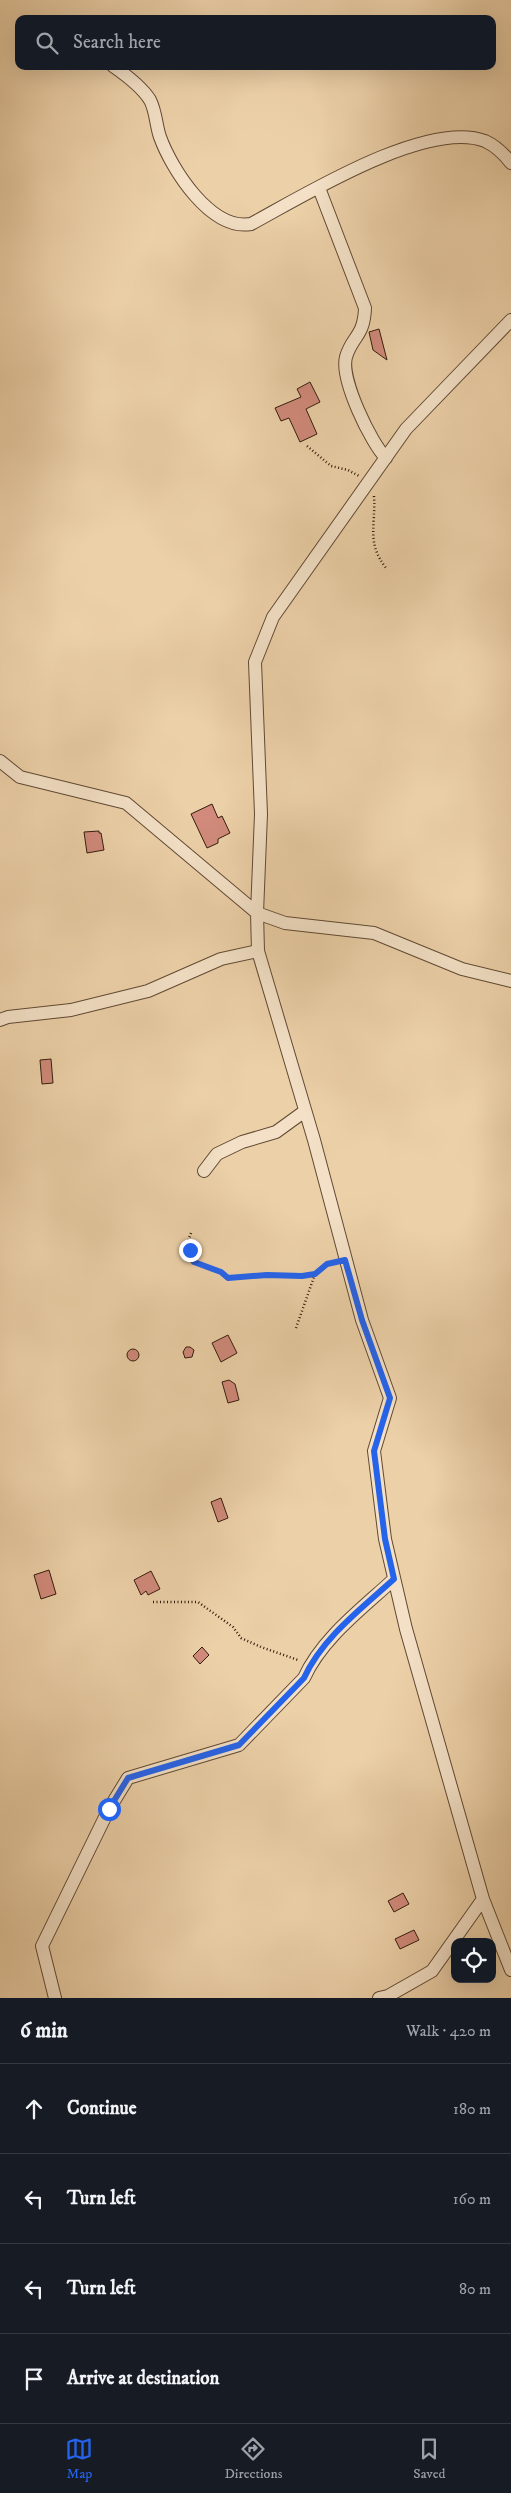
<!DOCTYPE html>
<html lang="en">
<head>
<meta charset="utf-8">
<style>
	body { margin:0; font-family:"IM FELL DW Pica",serif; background:#20242c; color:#f1f3f6 }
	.controls { position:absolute; right:15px; bottom:15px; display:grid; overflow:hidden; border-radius:10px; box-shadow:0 5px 20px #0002 }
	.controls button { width:45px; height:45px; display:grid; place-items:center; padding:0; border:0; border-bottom:1px solid #363941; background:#171b24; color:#f1f3f6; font:25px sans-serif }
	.stop { position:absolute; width:15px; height:15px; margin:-11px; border:4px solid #2563eb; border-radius:50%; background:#fff }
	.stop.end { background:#2563eb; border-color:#fff; box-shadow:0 1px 5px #0008 }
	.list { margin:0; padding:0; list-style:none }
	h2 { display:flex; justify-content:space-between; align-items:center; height:65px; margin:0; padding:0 20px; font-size:21px }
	h2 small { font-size:16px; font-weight:400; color:#9ea1a6 }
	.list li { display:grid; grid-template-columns:32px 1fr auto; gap:15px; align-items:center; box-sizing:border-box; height:90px; padding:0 20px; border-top:1px solid #363941 }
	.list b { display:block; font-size:19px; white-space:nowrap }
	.list em { font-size:16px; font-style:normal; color:#9ea1a6 }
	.icon { flex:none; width:28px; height:28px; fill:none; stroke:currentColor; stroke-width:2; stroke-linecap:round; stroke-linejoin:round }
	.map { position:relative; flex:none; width:511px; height:1998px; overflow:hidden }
	.search { position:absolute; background:#171b24; box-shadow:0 5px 20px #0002; left:15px; right:15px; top:15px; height:55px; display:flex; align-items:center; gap:12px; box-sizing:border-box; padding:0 18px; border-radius:10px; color:#9ea1a6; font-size:19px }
	.sheet { height:425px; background:#171b24 }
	nav { display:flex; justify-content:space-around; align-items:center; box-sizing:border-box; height:70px; border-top:1px solid #363941; background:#171b24; font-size:14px; color:#9ea1a6 }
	nav a { display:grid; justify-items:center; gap:2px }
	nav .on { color:#2563eb }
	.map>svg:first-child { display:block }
	.building { fill:#d18a7b; stroke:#321c0c }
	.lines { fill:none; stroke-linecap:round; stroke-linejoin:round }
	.street-casing { stroke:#604933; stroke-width:14 }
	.path { stroke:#321c0c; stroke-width:2.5; stroke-dasharray:1 2.5; stroke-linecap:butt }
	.street { stroke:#f3e0c6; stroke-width:12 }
	.route { stroke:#2563eb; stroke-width:6 }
</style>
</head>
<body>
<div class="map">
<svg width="511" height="1998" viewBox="0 0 511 1998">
	<rect width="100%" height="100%" fill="#ecd0a8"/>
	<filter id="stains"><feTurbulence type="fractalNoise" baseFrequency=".004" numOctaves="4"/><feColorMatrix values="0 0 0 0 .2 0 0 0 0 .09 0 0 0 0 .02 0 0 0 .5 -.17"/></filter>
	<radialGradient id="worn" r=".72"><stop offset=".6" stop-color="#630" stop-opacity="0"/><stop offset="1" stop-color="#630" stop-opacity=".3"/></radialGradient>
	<!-- building -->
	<path class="building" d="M379 329 387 360 373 350 369 332Z
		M310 382 320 402 306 409 317 434 300 442 289 418 281 421 275 408 301 397 297 389Z
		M212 804 218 818 222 816 230 833 218 839V843L207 848 191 814Z
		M99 831V833H101L104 850 87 853 84 832Z
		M51 1059 53 1083 42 1084 40 1060Z
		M228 1335 237 1353 221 1362 212 1343Z
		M186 1347H190L194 1350 192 1357 185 1358 183 1352Z
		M127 1355a6 6 0 1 1 12 0a6 6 0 1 1-12 0Z
		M229 1380 235 1384 239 1400 228 1403 222 1382Z
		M221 1498 228 1518 218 1522 211 1502Z
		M49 1570 56 1594 41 1599 34 1575Z
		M151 1571 160 1589 148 1595 146 1591 141 1595 134 1580Z
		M202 1647 209 1655 200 1664 193 1656Z
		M403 1893 409 1904 394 1912 388 1901Z
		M414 1930 419 1940 400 1949 395 1939Z"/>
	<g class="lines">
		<defs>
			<path id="street" d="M113 66C126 75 142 87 150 100 156 111 156 126 160 137 172 170 211 231 251 224 303 196 427 119 485 141 496 146 504 154 511 163
				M319 188 365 308C364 337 352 336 346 357 340 379 371 443 386 458
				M0 761 20 777 126 803 257 913 285 923 374 933 462 969 511 981
				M258 951 314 1140 362 1320 390 1398 374 1451 385 1539 406 1629 483 1899 511 1970
				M0 1020 8 1017 71 1010 148 991 221 959 258 951 257 913 261 814 255 662 273 617 406 429 511 320
				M204 1171 217 1154 242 1142 276 1132 305 1111
				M55 1998 42 1946 109 1809 128 1778 239 1745 304 1678C322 1638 363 1608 394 1579
				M379 1998 388 1996 432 1971 483 1899"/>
		</defs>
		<!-- street casing -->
		<use href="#street" class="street-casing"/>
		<!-- path -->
		<path class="path" d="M307 446 331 466 348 470 359 476
			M374 496C376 526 366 542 386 568
			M191 1233 188 1241 194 1262 221 1272 228 1278 315 1274
			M296 1328 315 1274 327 1264 334 1262
			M153 1602H198L233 1627 241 1638 261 1647 298 1660"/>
		<!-- street -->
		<use href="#street" class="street"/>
	</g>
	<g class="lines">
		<!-- route -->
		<path class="route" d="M109 1809 128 1778 239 1745 304 1678C322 1638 362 1608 394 1579L385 1539 374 1451 390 1398 362 1320 345 1260 327 1264 315 1274 302 1276 267 1275 228 1278 221 1272 194 1262 190 1250"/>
	</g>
	<rect width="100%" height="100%" filter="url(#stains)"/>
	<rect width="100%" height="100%" fill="url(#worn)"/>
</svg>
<div class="controls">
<button><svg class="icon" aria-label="locate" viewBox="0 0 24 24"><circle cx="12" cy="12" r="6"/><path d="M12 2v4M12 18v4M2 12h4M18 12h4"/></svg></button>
</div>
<div class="stop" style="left:109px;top:1809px"></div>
<div class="stop end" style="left:190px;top:1250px"></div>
<div class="search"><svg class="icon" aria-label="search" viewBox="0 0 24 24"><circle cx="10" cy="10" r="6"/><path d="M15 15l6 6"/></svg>Search here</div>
</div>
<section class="sheet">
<h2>6 min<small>Walk · 420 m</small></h2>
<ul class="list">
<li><svg class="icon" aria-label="ahead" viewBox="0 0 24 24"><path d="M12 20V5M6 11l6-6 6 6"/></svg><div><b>Continue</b></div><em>180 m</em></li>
<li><svg class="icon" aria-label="left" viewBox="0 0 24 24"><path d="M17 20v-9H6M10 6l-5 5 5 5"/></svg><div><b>Turn left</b></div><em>160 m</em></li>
<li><svg class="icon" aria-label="left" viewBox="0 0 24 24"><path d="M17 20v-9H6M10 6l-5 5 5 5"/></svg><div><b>Turn left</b></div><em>80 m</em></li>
<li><svg class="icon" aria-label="arrive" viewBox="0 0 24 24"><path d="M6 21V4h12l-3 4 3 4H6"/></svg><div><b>Arrive at destination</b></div></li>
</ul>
</section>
<nav>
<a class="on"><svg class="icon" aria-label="map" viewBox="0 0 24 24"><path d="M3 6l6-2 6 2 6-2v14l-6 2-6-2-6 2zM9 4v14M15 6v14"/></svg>Map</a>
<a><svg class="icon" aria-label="directions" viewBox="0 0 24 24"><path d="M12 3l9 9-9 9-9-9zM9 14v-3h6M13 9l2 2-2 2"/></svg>Directions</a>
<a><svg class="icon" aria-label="saved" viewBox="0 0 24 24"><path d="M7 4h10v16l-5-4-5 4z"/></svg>Saved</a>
</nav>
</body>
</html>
